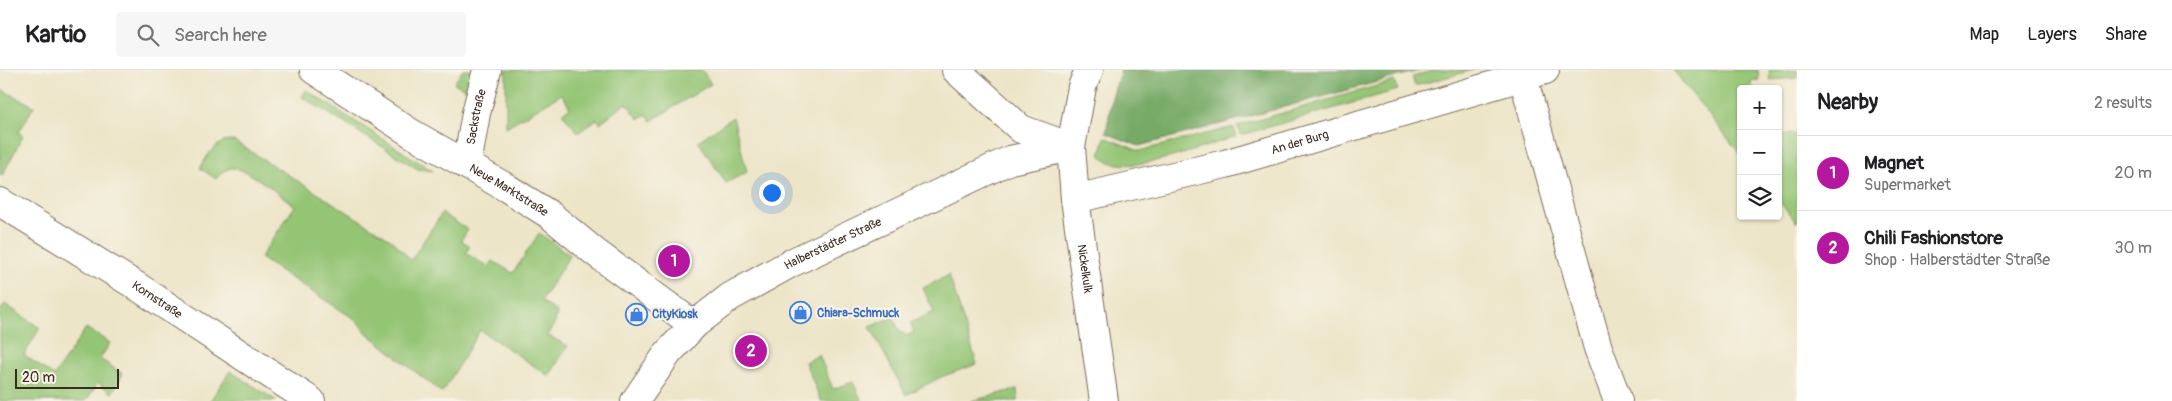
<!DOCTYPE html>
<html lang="en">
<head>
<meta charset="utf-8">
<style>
	body { margin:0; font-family:Pangolin,sans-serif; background:#f6f6f6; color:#202124 }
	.controls { position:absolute; right:15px; top:15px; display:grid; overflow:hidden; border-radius:5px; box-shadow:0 1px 4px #0004 }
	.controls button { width:45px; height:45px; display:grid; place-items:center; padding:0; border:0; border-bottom:1px solid #e0e0e0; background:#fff; color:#202124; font:25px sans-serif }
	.scale { position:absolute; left:15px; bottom:12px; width:104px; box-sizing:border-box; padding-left:5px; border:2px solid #3b2a1e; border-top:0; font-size:14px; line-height:18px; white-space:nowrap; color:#3b2a1e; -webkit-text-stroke:4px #f7f3e8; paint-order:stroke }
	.you { position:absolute; left:771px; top:122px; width:18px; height:18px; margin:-12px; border:4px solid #fff; border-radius:50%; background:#1a73e8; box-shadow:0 0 0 8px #1a73e833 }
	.badge { display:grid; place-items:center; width:32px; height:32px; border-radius:50%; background:#b5179e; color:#fff; font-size:16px; font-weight:700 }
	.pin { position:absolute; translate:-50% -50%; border:2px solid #fff; box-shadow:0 1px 5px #0006 }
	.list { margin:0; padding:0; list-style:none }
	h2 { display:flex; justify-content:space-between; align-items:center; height:65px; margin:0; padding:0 20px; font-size:21px }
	h2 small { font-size:16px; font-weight:400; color:#757577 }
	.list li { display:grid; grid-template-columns:32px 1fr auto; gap:15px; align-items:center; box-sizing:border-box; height:75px; padding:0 20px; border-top:1px solid #e0e0e0 }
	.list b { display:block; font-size:19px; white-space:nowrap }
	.list p { margin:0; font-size:16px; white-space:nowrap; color:#757577 }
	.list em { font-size:16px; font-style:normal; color:#757577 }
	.icon { flex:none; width:28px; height:28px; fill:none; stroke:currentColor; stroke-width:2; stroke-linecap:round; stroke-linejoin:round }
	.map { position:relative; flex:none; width:1797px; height:331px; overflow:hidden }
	header { display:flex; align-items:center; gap:30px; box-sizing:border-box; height:70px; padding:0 25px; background:#fff; border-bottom:1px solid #e0e0e0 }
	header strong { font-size:24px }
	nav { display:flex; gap:28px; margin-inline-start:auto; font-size:18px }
	.search { width:350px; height:45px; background:#f6f6f6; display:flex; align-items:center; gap:12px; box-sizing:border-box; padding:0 18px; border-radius:5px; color:#757577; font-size:19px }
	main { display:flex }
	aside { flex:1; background:#fff }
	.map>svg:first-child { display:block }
	.green { fill:#94c574; stroke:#687849 }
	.forest { fill:#7a6; stroke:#596a42 }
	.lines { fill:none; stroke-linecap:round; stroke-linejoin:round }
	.street-casing { stroke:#796b5a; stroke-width:30 }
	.street { stroke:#fff; stroke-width:28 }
	.labels { text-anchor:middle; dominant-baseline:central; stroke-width:4; stroke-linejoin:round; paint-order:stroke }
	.street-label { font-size:12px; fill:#3b2a1e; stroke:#f7f3e8 }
	.shop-label { font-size:12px; font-weight:bold; fill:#366cbe; stroke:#f7f3e8; text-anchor:start }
</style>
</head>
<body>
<header>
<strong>Kartio</strong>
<div class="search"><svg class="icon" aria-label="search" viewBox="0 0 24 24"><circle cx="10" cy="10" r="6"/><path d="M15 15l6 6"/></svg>Search here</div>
<nav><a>Map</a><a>Layers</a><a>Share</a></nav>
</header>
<main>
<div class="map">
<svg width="1797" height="331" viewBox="0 0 1797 331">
	<rect width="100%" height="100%" fill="#f7f3e8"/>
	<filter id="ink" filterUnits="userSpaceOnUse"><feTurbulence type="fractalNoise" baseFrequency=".02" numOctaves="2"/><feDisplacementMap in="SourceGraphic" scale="10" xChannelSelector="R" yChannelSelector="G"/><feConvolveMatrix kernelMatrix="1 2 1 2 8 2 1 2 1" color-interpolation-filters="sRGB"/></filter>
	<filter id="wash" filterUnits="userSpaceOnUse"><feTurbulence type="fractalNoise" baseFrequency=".0096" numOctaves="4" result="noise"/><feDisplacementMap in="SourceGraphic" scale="20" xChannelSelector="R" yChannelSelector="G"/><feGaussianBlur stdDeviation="1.12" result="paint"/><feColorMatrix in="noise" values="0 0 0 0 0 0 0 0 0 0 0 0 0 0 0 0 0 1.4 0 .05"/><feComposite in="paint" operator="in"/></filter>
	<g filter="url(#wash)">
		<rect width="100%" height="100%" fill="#ede5c8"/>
		<!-- green -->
		<path class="green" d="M463 0H475L467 20 454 13Z
			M506 0H702L711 14 651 51 646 44 639 49 626 33 600 53 597 49 578 63 562 43 570 38 562 24 506 57Z
			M1435 0H1473L1415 16 1412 7Z
			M1673 0H1758L1759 10 1751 11 1752 19H1741V85Z
			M1769 0H1797V8L1770 10Z
			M1394 11 1398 20 1241 65 1237 56Z
			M0 19 34 36 19 62 23 66 2 106 0 105Z
			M306 20 433 101 418 99 302 27Z
			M733 47 747 102 726 113 698 71Z
			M1233 57 1237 66C1210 74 1117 113 1100 84L1105 67 1139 81Z
			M1778 64H1797V153L1778 130Z
			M225 71H234L392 170 411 190 442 143 468 160 461 170 470 176 466 183 488 197 493 191 513 203 539 163 570 185 541 231 557 242 555 253 547 265 568 276 549 306 480 260 442 323 367 263 356 250 260 188 295 136C283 127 246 97 232 98 225 99 221 104 216 109L200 98C207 86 212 77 225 71Z
			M949 205 977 294 941 307 906 325 870 257 893 247 898 258 906 266 914 262 910 253 934 242 923 218Z
			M5 234 40 258 24 285 54 306 86 258 110 273 100 289 123 304 112 323 98 313 86 331H0V242Z
			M819 285 833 319 853 312 862 331H821L805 292Z
			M230 301 277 331H210Z
			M1017 319 1018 331H971Z"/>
		<!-- forest -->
		<path class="forest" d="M1121 0H1422L1139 76 1106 63 1112 27Z"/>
	</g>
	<g filter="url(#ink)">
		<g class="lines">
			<defs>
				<g id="street">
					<path id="s1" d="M314 0 411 63 507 118 550 145 596 183 694 255"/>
					<path d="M956 0 1021 59 1071 77"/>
					<path id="s2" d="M1089 0 1082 17 1071 77 1075 129 1104 331"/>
					<path d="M1523 7 1598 278 1618 331"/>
					<path id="s3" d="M467 95 476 43 487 0"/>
					<path id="s4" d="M1075 129 1225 94 1545 0"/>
					<path id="s5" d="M0 132 135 215 311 331"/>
					<path id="s6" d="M635 331 668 283 694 255 730 227 793 192 1010 90 1071 77"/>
				</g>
			</defs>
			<!-- street casing -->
			<use href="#street" class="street-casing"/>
			<!-- street -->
			<use href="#street" class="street"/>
		</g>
	</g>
	<!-- icons -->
	<defs>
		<symbol id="shop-ring" viewBox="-11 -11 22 22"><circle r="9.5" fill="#f7f3e8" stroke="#3f7fe0" stroke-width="1.5"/><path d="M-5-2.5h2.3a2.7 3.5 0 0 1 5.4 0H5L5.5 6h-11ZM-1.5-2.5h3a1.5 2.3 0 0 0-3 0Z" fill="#3f7fe0"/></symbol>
	</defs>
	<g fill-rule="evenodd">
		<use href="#shop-ring" x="788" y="230" width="25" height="25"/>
		<use href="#shop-ring" x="624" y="232" width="25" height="25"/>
	</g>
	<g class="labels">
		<!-- street labels -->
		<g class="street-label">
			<text stroke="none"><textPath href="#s3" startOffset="49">Sackstraße</textPath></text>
			<text stroke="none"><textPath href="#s4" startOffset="232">An der Burg</textPath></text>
			<text stroke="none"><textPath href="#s1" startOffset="229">Neue Marktstraße</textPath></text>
			<text stroke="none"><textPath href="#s6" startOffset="258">Halberstädter Straße</textPath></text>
			<text stroke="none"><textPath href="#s2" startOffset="202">Nickelkulk</textPath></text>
			<text stroke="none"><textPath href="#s5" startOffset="185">Kornstraße</textPath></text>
		</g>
		<!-- shop labels -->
		<g class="shop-label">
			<text x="817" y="243">Chiara-Schmuck</text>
			<text x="652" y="244">CityKiosk</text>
		</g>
	</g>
</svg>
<div class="controls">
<button>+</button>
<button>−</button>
<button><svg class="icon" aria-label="layers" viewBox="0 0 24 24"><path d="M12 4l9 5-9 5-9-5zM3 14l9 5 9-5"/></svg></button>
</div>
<div class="scale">20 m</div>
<div class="you"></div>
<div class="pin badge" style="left:674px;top:191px">1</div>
<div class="pin badge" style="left:751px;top:281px">2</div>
</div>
<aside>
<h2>Nearby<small>2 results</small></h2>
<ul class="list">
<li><span class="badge">1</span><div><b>Magnet</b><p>Supermarket</p></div><em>20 m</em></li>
<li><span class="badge">2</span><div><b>Chili Fashionstore</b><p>Shop · Halberstädter Straße</p></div><em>30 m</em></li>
</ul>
</aside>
</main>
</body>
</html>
